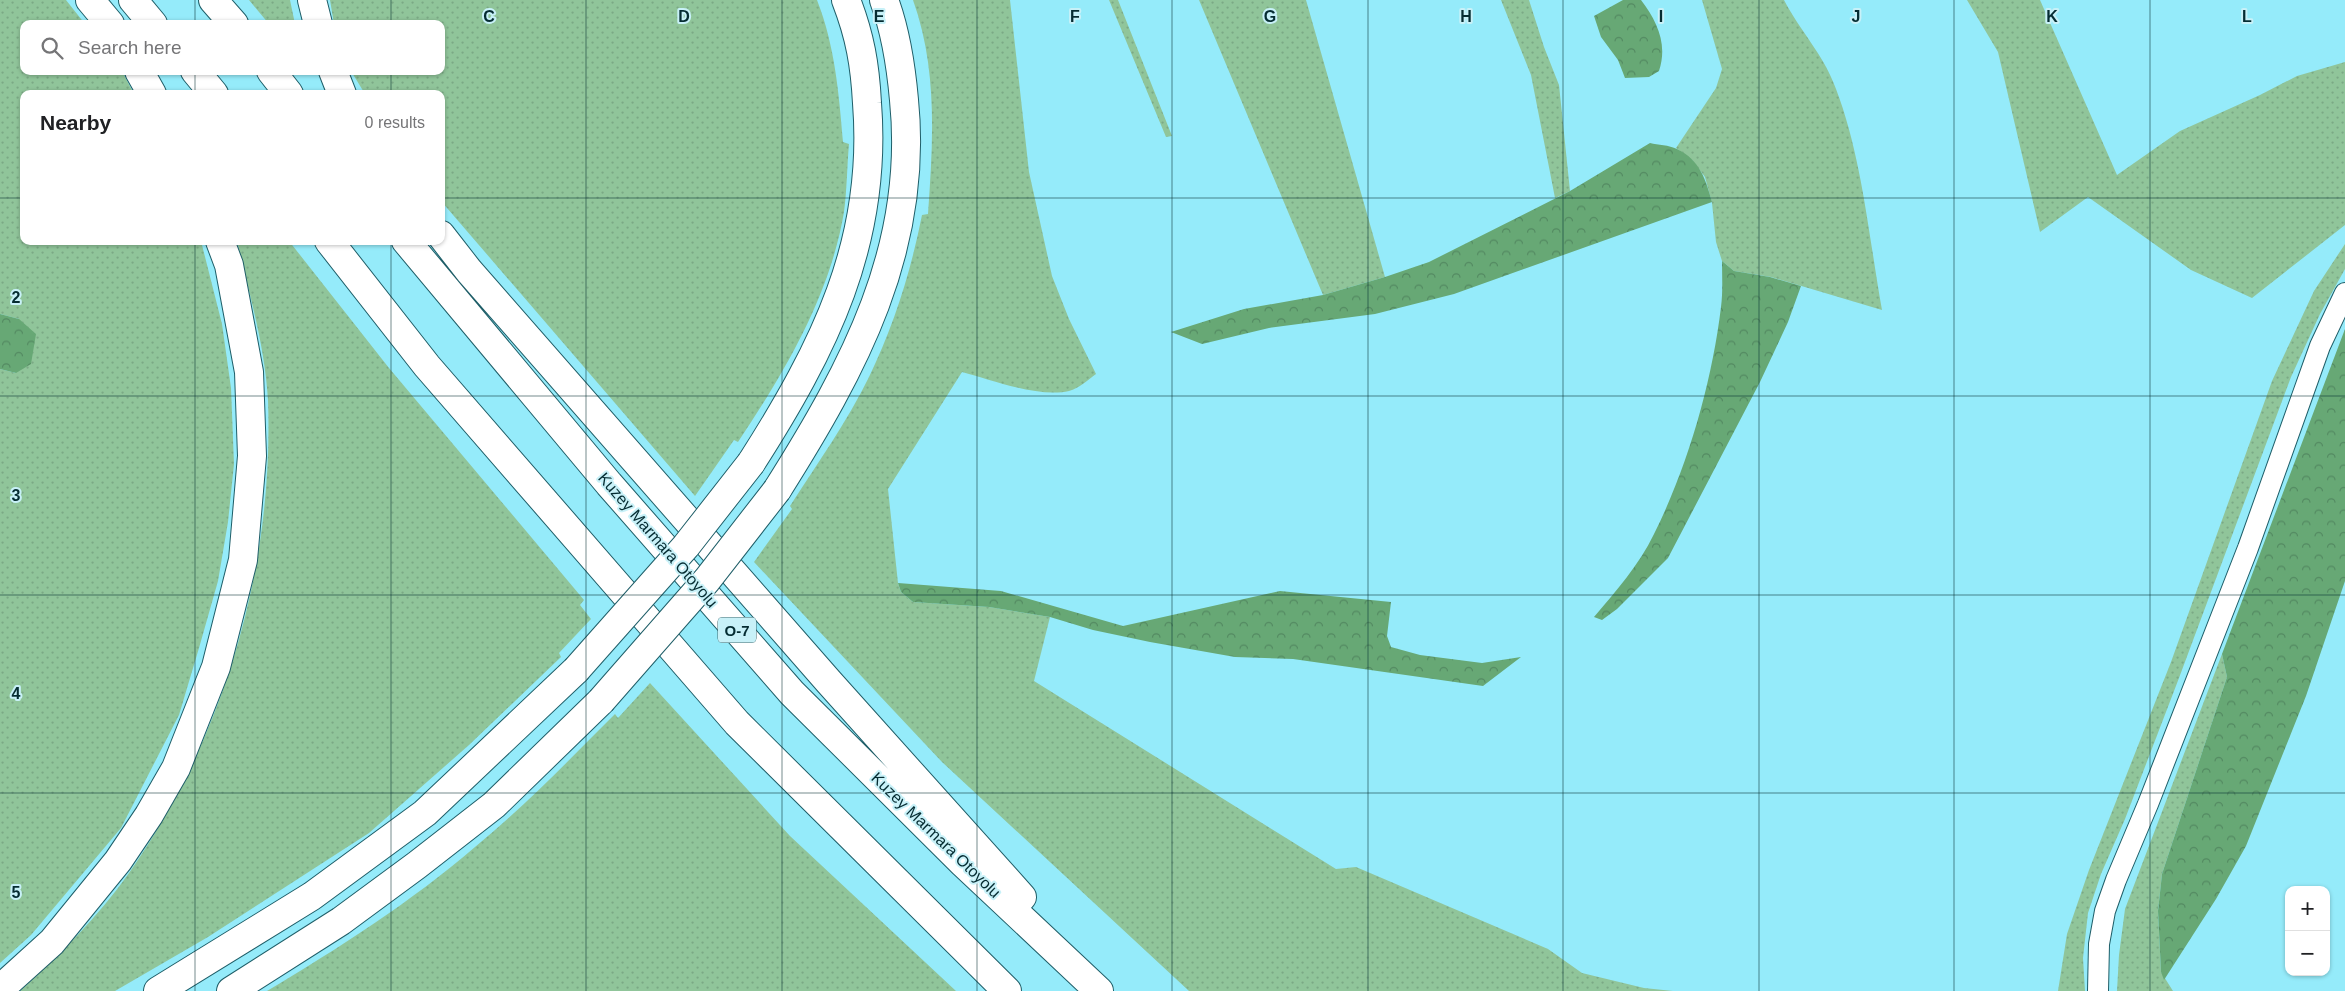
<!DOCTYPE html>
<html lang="en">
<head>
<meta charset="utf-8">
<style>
	body { margin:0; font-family:Helvetica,sans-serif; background:#f6f6f6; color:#202124 }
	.controls { position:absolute; right:15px; bottom:15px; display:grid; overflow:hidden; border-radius:10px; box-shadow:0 1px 4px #0004 }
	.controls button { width:45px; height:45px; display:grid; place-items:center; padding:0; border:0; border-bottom:1px solid #e0e0e0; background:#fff; color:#202124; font:25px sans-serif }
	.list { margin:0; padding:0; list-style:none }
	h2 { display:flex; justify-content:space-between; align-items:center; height:65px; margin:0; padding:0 20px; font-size:21px }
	h2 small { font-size:16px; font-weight:400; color:#757577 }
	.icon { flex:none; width:28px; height:28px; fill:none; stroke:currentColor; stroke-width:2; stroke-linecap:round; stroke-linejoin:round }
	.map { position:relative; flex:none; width:2345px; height:991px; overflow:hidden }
	.search { position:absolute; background:#fff; box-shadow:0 1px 4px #0004; left:20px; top:20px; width:425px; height:55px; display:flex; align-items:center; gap:12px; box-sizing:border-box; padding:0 18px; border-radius:10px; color:#757577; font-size:19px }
	.panel { position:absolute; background:#fff; box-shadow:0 1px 4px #0004; left:20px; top:90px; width:425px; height:155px; border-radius:10px }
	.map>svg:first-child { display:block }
	.grass { fill:url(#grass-dots) }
	.forest { fill:url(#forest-crowns) }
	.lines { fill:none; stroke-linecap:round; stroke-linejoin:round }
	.tertiary-casing { stroke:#1f5e68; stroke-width:22 }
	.motorway-casing { stroke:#1f5e68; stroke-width:30 }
	.tertiary { stroke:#fff; stroke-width:20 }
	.motorway { stroke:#fff; stroke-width:28 }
	.motorway-bridge-casing { stroke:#1f5e68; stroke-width:30; stroke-linecap:butt }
	.motorway-bridge { stroke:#fff; stroke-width:28 }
	.grid { fill:none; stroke:#052c32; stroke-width:1; stroke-opacity:0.55 }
	.labels { text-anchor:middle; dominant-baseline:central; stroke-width:4; stroke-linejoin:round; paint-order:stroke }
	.shield { fill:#c8f1f8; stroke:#40676d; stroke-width:1 }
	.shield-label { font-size:15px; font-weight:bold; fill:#052c32 }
	.street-label { font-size:16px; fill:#052c32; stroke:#c8f1f8 }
	.grid-label { font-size:16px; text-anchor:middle; font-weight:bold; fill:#052c32; stroke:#c8f1f8; stroke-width:4; stroke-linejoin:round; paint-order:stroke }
</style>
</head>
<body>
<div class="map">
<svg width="2345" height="991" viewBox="0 0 2345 991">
	<defs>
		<pattern id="grass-dots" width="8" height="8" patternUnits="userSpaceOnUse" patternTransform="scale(1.25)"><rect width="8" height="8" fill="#90c59a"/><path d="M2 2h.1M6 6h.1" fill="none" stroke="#7ba985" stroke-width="1.8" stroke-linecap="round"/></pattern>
		<pattern id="forest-crowns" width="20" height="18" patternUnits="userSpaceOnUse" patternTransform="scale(1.25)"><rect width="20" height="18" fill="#67a875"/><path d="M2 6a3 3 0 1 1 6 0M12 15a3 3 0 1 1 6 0" fill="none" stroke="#538961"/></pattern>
	</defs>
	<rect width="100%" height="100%" fill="#95ebfa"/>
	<!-- grass -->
	<path class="grass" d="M0 0H66L85 24H24V71H122L134 94H24V241H201L222 324 231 388 234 464 228 522 218 581 199 648 179 715 121 828 31 935 0 963V369L16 373 19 319 0 314Z
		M249 0H290L295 24H269Z
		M330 0H817C835 46 839 94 843 142L849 144C847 166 847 190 844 212 830 296 784 373 738 442L734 440 695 496 441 201V94H365L351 71H441V24H334Z
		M913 0H1010L1029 172 1052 276 1069 319 1096 374C1088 380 1079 388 1069 391 1039 398 992 380 962 372L888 489 898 583 901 592 913 602 989 607 1050 617 1034 681 1336 869 1356 867 1548 949 1582 973 1644 988 1673 991H1189L942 762 754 562 792 509 790 506C817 464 847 422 869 377 894 325 911 271 922 215L928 214C933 142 938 70 913 0Z
		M1109 0H1118L1172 136 1166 137Z
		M1199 0H1306L1385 277 1323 295Z
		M1501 0H1529L1544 47 1559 85 1570 191 1555 198 1531 75Z
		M1702 0H1784C1800 31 1824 55 1836 89 1862 157 1869 238 1882 310L1771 277 1734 271 1722 261 1716 242 1712 203 1705 177 1692 160 1676 148 1716 88 1722 69Z
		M1967 0H2040L2117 175 2180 131 2260 95 2297 76 2345 62V225L2252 298 2191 270 2088 197 2040 232 1998 52Z
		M237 241H289L389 368 584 600 580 605 591 619 559 653 561 657 469 745 369 833 208 937 115 991H20C59 955 99 916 129 873 225 736 274 566 268 400 265 346 249 293 237 241Z
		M2345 244V269L2320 314 2291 377 2179 678 2125 819 2101 874 2088 913 2083 958 2085 991H2058L2067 934 2089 870 2171 662 2272 381 2314 291Z
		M2222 654 2227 677 2162 874 2158 911 2161 972 2173 991H2117L2119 955 2125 909Z
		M650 683 790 836 956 991H267C339 948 411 902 475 847 525 806 569 760 615 714L618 718Z"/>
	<!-- forest -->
	<path class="forest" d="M1623 0H1641C1657 21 1668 44 1659 71L1649 77 1625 78 1618 60 1601 37 1594 16Z
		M1650 143C1658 145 1669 145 1677 149 1700 160 1706 180 1712 202L1454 294 1375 314 1269 328 1202 344 1171 332 1244 309 1323 295 1385 277 1429 262 1570 191Z
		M1722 261 1734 271 1770 277 1801 286 1788 322 1760 382 1668 558 1617 609 1602 620 1594 617C1616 591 1639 565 1654 534 1688 466 1712 382 1721 307 1723 292 1722 276 1722 261Z
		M0 314 19 319 36 334 31 364 16 373 0 369Z
		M2345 329V581L2306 696 2246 846 2216 899 2164 980 2161 972 2158 911 2162 874 2227 677 2222 654Z
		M898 583 1001 591 1123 626 1280 591 1391 602 1387 636 1391 647 1420 655 1482 663 1521 657 1483 686 1293 659 1235 657 1150 642 1093 630 1050 617 989 607 913 602 901 592Z"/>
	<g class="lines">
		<defs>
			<path id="tertiary" d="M2098 991 2099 944 2105 911 2116 880 2148 804 2248 548 2320 346 2345 293"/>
			<path id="motorway" d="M90 0 110 24
				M133 0 153 24
				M213 0 234 24
				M312 0 318 24
				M139 71 152 94
				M195 71 214 94
				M271 71 289 94
				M333 71 342 94
				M441 235 469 271 829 682 1022 897
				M329 241 427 366 737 723 1007 991
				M406 241 609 484 792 693 963 863 1099 991
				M751 463C824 349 878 242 867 103 865 65 860 36 846 0
				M777 490C854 368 919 248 904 100 901 66 896 32 884 0
				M0 989 52 942 118 861 149 815 176 768 216 667 243 560 252 456 249 372 229 265 220 241
				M158 991 312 896 425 813 576 670
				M231 991 341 921 417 865 494 805 601 701"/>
		</defs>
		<!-- tertiary casing -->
		<use href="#tertiary" class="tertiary-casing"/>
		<!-- motorway casing -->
		<use href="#motorway" class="motorway-casing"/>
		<!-- tertiary -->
		<use href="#tertiary" class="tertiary"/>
		<!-- motorway -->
		<use href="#motorway" class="motorway"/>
		<defs>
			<path id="motorway-bridge" d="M576 670 686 546 751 463
				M601 701 707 580 777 490"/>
		</defs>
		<!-- motorway-bridge casing -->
		<use href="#motorway-bridge" class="motorway-bridge-casing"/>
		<!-- motorway-bridge -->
		<use href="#motorway-bridge" class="motorway-bridge"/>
	</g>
	<!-- grid -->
	<path class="grid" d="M195 0V24M391 0V24M586 0V991M782 0V991M977 0V991M1172 0V991M1368 0V991M1563 0V991M1759 0V991M1954 0V991M2150 0V991M195 71V94M391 71V94M0 198H24M441 198H2345M195 241V991M391 241V991M0 396H2345M0 595H2345M0 793H2345"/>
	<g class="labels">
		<!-- shield labels -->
		<rect class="shield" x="718" y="617.5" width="38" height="25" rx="4"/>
		<g class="shield-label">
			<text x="737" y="630">O-7</text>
		</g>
		<!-- street labels -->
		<g class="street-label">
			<text transform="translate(658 540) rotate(49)">Kuzey Marmara Otoyolu</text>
			<text transform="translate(936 835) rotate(44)">Kuzey Marmara Otoyolu</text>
		</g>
	</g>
	<g class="grid-label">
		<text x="489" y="22">C</text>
		<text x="684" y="22">D</text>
		<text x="879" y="22">E</text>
		<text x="1075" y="22">F</text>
		<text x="1270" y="22">G</text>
		<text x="1466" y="22">H</text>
		<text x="1661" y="22">I</text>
		<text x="1856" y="22">J</text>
		<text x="2052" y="22">K</text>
		<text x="2247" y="22">L</text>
		<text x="16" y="303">2</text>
		<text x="16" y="501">3</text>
		<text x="16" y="699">4</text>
		<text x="16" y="898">5</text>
	</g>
</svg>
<div class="controls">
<button>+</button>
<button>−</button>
</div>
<div class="search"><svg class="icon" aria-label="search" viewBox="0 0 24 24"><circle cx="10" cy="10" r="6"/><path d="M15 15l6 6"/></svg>Search here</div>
<section class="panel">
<h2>Nearby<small>0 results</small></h2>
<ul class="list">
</ul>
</section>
</div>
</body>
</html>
